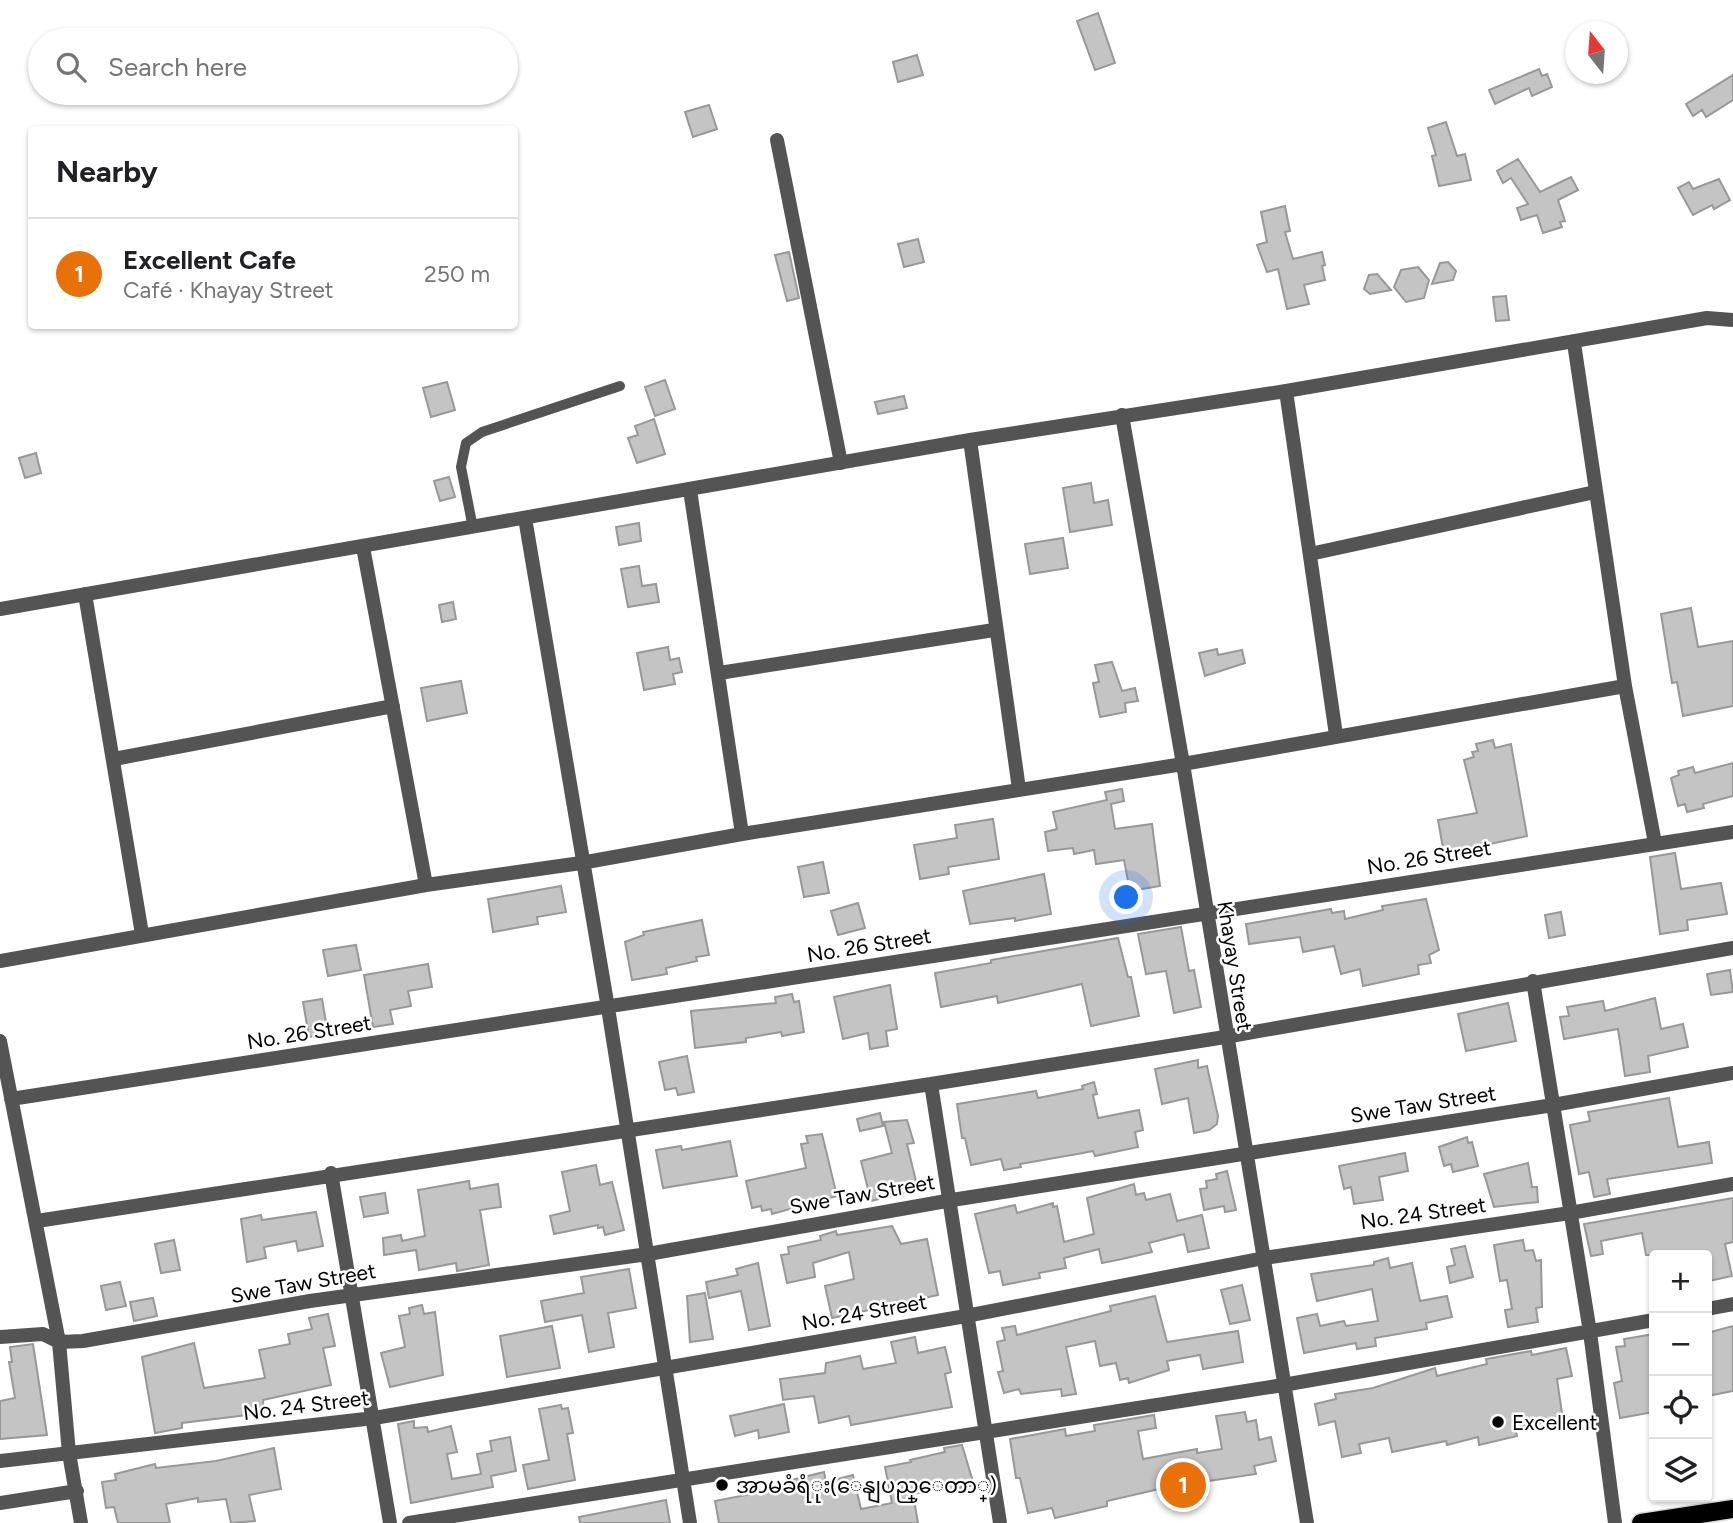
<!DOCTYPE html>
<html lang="en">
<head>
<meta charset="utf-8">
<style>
	body { margin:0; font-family:Figtree,"Noto Sans Myanmar",sans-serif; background:#f6f6f6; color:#202124 }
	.controls { position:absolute; right:21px; bottom:21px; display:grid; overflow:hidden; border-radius:7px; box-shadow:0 2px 5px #0004 }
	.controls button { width:63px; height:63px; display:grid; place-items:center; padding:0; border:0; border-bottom:2px solid #e0e0e0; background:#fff; color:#202124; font:35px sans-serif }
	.compass { position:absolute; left:1565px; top:21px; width:63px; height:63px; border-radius:50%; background:#fff; box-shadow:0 2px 5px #0004; rotate:343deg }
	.you { position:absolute; left:1127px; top:898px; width:24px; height:24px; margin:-18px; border:5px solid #fff; border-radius:50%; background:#1a73e8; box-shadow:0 0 0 10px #1a73e833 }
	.badge { display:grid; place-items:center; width:46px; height:46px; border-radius:50%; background:#000; color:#fff; font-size:23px; font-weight:700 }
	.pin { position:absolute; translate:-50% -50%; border:4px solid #fff; box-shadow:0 2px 7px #0006 }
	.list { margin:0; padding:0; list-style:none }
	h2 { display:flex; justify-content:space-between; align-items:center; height:91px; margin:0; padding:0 28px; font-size:30px }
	h2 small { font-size:23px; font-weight:400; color:#757577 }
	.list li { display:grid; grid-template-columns:46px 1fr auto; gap:21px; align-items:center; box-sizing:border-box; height:112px; padding:0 28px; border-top:2px solid #e0e0e0 }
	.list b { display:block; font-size:26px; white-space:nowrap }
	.list p { margin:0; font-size:23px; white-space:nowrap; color:#757577 }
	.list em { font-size:23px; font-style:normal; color:#757577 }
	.icon { flex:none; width:38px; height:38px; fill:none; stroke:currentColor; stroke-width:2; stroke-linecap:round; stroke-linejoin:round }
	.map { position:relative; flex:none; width:1733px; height:1523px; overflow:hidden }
	.search { position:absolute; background:#fff; box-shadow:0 2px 5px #0004; left:28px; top:28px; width:490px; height:77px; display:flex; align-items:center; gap:18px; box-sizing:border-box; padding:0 24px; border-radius:38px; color:#757577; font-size:26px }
	.panel { position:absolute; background:#fff; box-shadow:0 2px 5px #0004; left:28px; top:126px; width:490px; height:203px; border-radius:7px }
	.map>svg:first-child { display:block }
	.building { fill:#c4c4c4; stroke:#989898; stroke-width:2 }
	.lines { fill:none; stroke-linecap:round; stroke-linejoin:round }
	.primary-casing { stroke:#dbdbdb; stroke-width:21 }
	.service { stroke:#545454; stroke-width:10 }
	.minor { stroke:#545454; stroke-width:14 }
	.primary { stroke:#000; stroke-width:18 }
	.poi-dot { fill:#000; stroke:#fff; stroke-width:2.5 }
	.labels { text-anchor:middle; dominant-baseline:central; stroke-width:5; stroke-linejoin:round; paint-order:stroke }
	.street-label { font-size:21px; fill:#000; stroke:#fff }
	.poi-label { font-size:21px; fill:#000; stroke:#fff; text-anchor:start }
</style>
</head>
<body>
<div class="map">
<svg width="1733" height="1523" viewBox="0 0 1733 1523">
	<rect width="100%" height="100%" fill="#fff"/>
	<!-- building -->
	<path class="building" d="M1098 13 1115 63 1095 70 1077 21Z
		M917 55 923 75 898 82 893 62Z
		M1539 69 1542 76 1547 74 1552 87 1532 96 1529 88 1495 104 1489 90Z
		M1733 75V100L1706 117 1702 110 1693 116 1686 104Z
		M709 105 717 129 693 137 685 112Z
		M1446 122 1457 156 1465 154 1471 180 1439 186 1432 156 1436 155 1428 128Z
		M1518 159 1540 192 1571 177 1578 190 1558 200 1565 221 1560 222 1562 227 1543 233 1537 215 1521 220 1517 208 1528 204 1511 178 1503 183 1497 171Z
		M1719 179 1730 200 1714 209 1712 205 1693 215 1678 188 1689 182 1693 189Z
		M1285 206 1290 231 1285 232 1293 259 1322 252 1325 265 1322 266 1325 280 1304 285 1309 304 1287 309 1278 269 1267 272 1257 245 1267 242 1261 212Z
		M918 239 924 262 904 267 898 244Z
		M789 252 799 298 787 301 775 255Z
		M1448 262 1456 271 1453 280 1432 284 1440 263Z
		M1418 267 1429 280 1424 298 1406 302 1394 287 1401 270Z
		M1377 274 1391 290 1370 294 1364 289 1369 275Z
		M1506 296 1509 320 1496 321 1493 297Z
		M665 380 675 409 655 416 645 387Z
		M447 382 455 410 431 417 423 388Z
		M904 396 907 408 878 414 875 402Z
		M654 419 665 454 637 463 628 438 638 435 635 426Z
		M36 453 41 473 25 478 19 458Z
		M449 477 455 497 440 501 434 481Z
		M1091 483 1094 503 1108 500 1112 525 1070 532 1063 488Z
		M639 523 641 541 619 545 616 527Z
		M1063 538 1068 568 1030 574 1025 544Z
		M639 566 642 586 656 584 659 602 628 607 621 569Z
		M453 602 456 619 442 622 439 605Z
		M1691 608 1698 647 1733 641V706L1683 716 1677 682 1672 683 1661 614Z
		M668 647 670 660 679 658 682 672 673 674 675 684 644 690 637 653Z
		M1217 649 1218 655 1242 650 1245 663 1205 676 1199 653Z
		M1112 662 1122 691 1135 688 1138 701 1125 703 1126 712 1100 717 1093 683 1099 682 1095 665Z
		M461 681 467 713 427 721 421 688Z
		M1493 740 1495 748 1511 744 1527 836 1444 854 1438 820 1477 813 1464 760 1474 757 1472 752 1478 751 1476 744Z
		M1733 763V796L1703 804 1704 808 1687 812 1685 804 1678 806 1671 778 1679 775 1678 771 1693 767 1695 773Z
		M1122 789 1124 801 1111 804 1115 829 1152 824 1160 886 1130 891 1124 860 1096 864 1094 850 1074 854 1073 848 1048 851 1045 832 1057 829 1053 812 1107 800 1105 792Z
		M993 819 999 859 948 867 949 874 920 879 914 845 957 838 955 825Z
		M1675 853 1681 889 1721 883 1727 914 1687 920 1688 930 1660 934 1650 857Z
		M823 862 829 893 804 897 798 867Z
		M1044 874 1051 914 1015 921V918L970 924 963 891Z
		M561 886 566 912 537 917 538 924 493 932 488 899Z
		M1426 899 1439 950 1429 955 1431 963 1418 965 1419 974 1363 986 1360 969 1341 974 1334 946 1303 952 1300 937 1249 944 1246 924 1331 909 1332 913 1344 911 1345 919 1383 910 1382 906Z
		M858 903 865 928 838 935 831 911Z
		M1561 912 1565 935 1549 938 1545 915Z
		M702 920 709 955 696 957 697 961 666 968 667 974 632 980 625 942 644 935 643 932Z
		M1181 927 1189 971 1194 970 1201 1007 1174 1013 1166 971 1146 974 1138 934Z
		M1118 938 1128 977H1131L1139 1016 1091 1026 1082 984 998 1003 997 996 941 1007 935 973 991 963V960Z
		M356 945 361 970 328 976 323 950Z
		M428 964 432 987 408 991 411 1006 390 1010 393 1024 373 1027 364 975Z
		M1730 970 1733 992 1711 995 1707 974Z
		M890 985 897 1029 886 1031 888 1046 870 1049 868 1033 843 1039 834 997Z
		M792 994 794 1002 799 1001 804 1032 782 1036 781 1032 746 1038V1042L695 1048 691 1011 776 1003 775 997Z
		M1655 998 1661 1029 1683 1024 1688 1047 1648 1056 1650 1072 1625 1076 1618 1029 1564 1039 1560 1017 1569 1016 1567 1007 1603 1001 1605 1011Z
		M322 999 328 1033 309 1037 303 1002Z
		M1508 1003 1516 1041 1466 1051 1458 1014Z
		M687 1056 694 1092 678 1095 676 1088 665 1090 659 1062Z
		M1198 1060V1068L1207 1066 1218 1116 1217 1124 1209 1130 1194 1133 1188 1098 1162 1104 1155 1069Z
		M1094 1082 1097 1094 1093 1095 1098 1118 1139 1110 1143 1130 1135 1132 1138 1147 1095 1156 1093 1151 1083 1153 1020 1164 1021 1167 1004 1170 1001 1159 971 1165 965 1138H962L957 1104 1036 1091 1038 1098 1083 1089 1082 1086Z
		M1669 1098 1678 1147 1709 1142 1712 1163 1607 1179 1610 1194 1594 1197 1589 1172 1579 1174 1570 1125 1590 1121 1588 1112Z
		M880 1113 883 1126 860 1131 857 1119Z
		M907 1120 914 1143 907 1144 916 1181 901 1185 903 1193 871 1201 861 1161 892 1153 884 1122Z
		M822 1134 837 1196 772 1214 771 1209 762 1211 761 1206 752 1208 746 1181 806 1168 801 1144 808 1143 806 1136Z
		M1467 1137 1468 1143 1472 1142 1478 1166 1453 1172 1451 1164 1444 1166 1439 1147Z
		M730 1141 737 1176 663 1188 656 1150 681 1146 682 1150Z
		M1405 1153 1408 1171 1379 1177 1383 1200 1354 1204 1351 1187 1344 1189 1339 1166Z
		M1528 1163 1532 1187H1537L1538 1202 1494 1207 1484 1174Z
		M596 1165 600 1185 612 1182 624 1230 605 1235 603 1227 598 1228V1225L554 1234 550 1216 570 1211 562 1172Z
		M1227 1171 1236 1210 1225 1212 1224 1206 1204 1210 1200 1189 1207 1188 1206 1181 1217 1179 1216 1174Z
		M469 1181 470 1189 498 1184 501 1207 480 1210 489 1265 457 1271 456 1263 419 1270 416 1250 384 1255 383 1238 401 1235 402 1241 425 1236 418 1190Z
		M1134 1184 1136 1195 1144 1193 1146 1200 1170 1194 1177 1221 1202 1215 1209 1248 1188 1252 1184 1234 1149 1243 1152 1252 1122 1259 1102 1263 1099 1249 1064 1258 1066 1268 1039 1273 1040 1278 1003 1285 1000 1271 989 1273 975 1214 1015 1205 1017 1213 1053 1203V1207L1057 1206 1064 1242 1094 1234 1087 1198Z
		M385 1193 388 1213 364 1217 360 1197Z
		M1733 1198V1242L1725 1244 1732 1276 1709 1281 1707 1255H1646L1642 1233 1601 1241 1603 1254 1591 1256 1584 1224Z
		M316 1212 323 1246 298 1251 296 1241 264 1247 266 1258 247 1262 241 1219 261 1215 262 1220Z
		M892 1226 901 1244 927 1239 938 1295 832 1318 825 1286 854 1279 849 1252 813 1263 815 1277 787 1283 781 1255 789 1254 788 1247 821 1240 820 1236 836 1231 837 1235Z
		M174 1240 180 1270 161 1273 155 1244Z
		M1523 1240 1525 1251 1533 1250 1536 1261 1541 1260 1542 1307 1536 1308 1538 1322 1508 1327 1505 1310 1512 1309 1507 1280 1500 1281 1494 1245Z
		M1465 1246 1473 1277 1450 1283 1447 1267 1455 1265 1451 1249Z
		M1388 1258 1390 1268 1412 1263 1420 1301 1447 1296 1452 1317 1426 1323 1427 1329 1375 1338 1376 1346 1357 1349 1356 1343 1304 1353 1297 1318 1317 1314 1320 1326 1344 1321 1346 1326 1378 1321 1372 1289 1317 1301 1311 1274 1374 1265V1262Z
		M758 1263 770 1326 749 1330 741 1291 709 1298 706 1282 738 1275 736 1269Z
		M629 1269 636 1308 608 1313 614 1347 589 1352 582 1315 545 1322 541 1301 584 1293 581 1277Z
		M120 1282 126 1306 106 1310 101 1286Z
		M1242 1285 1250 1320 1230 1324 1221 1290Z
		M705 1293 713 1339 690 1342 687 1296Z
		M1155 1296 1167 1342 1238 1331 1243 1362 1203 1369 1200 1355 1167 1361 1169 1370 1129 1383 1128 1378 1120 1380 1116 1363 1100 1366 1095 1341 1066 1347 1076 1394 1062 1396 1061 1389 1021 1394 1019 1389 1004 1393 998 1372 1003 1371 997 1342 1005 1340 1002 1328 1015 1326 1017 1335 1111 1311 1110 1306Z
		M153 1298 157 1316 134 1321 130 1302Z
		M422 1305 424 1314 435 1312 443 1375 390 1387 381 1353 405 1347 399 1316 410 1314 409 1308Z
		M328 1314 335 1346 323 1348 331 1385 263 1400 264 1413 182 1423V1428L155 1433 142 1357 194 1343 204 1388 265 1378 259 1350 290 1344 288 1334 312 1329 309 1318Z
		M552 1326 560 1368 507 1377 500 1336Z
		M1733 1326V1391L1707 1396V1333Z
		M1654 1334V1412L1620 1418 1614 1383 1622 1381 1616 1347 1625 1346 1624 1339Z
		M915 1337 918 1353 945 1347 951 1372 945 1374 952 1407 851 1425 849 1416 819 1423 814 1396 783 1400 780 1379 825 1373 826 1363 860 1356 863 1369 896 1363 891 1342Z
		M33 1344 47 1435 0 1439V1401L15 1398 9 1362H12L10 1347Z
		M1566 1348 1572 1376 1557 1379 1563 1420 1515 1427 1517 1436 1479 1445 1478 1437 1447 1445 1446 1441 1392 1452 1389 1438 1359 1444 1361 1453 1342 1457 1335 1421 1319 1425 1315 1404 1336 1399 1335 1394 1373 1388 1435 1368 1437 1376 1487 1364 1486 1359 1531 1351 1532 1355Z
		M784 1404 789 1432 759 1438 758 1430 735 1436 730 1416Z
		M561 1405 562 1409 568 1408 573 1433 567 1434 575 1480 528 1489 523 1465 549 1460 539 1409Z
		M1245 1412 1247 1422 1256 1420 1259 1440 1271 1437 1276 1461 1254 1466 1256 1474 1168 1487 1107 1501V1506L1055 1518 1052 1508 1028 1513 1020 1478H1016L1010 1439 1065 1429 1066 1436 1095 1431 1094 1425 1154 1415 1156 1428 1138 1431 1143 1459 1197 1449V1453L1222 1449 1216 1416Z
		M414 1421V1428L427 1427 428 1432 451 1426 457 1452 447 1454 452 1479 481 1474 477 1454 492 1451 490 1441 510 1437 516 1471 491 1476 493 1487 411 1503 398 1424Z
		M962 1445 974 1485 946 1491 945 1487 913 1494 918 1523H719L715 1501 772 1490 771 1485 824 1472 826 1482 853 1475 861 1509 892 1503 885 1467 911 1462 910 1460 945 1452 944 1448Z
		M274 1448 281 1489 249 1495 255 1521 231 1523 226 1499 198 1502V1498L166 1504 170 1523H118L114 1507 106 1508 102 1482 116 1480 115 1474 155 1464 156 1468 216 1461Z
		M666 1500 670 1523H580L579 1517Z"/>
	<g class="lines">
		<defs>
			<path id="primary" d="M1641 1523 1733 1509"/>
		</defs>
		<!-- primary casing -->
		<use href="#primary" class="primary-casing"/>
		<!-- service -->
		<path class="service" d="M473 528 461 467 466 443 482 432 620 386"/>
		<!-- minor -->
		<path class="minor" d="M777 140 841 463
			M1574 343 1625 686 1655 843
			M1286 391 1336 735
			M1122 415 1183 764 1307 1523
			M970 440 1019 789
			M690 490 742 834
			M525 518 608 1008 690 1523
			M363 547 426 885
			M1310 554 1595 492
			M85 594 142 934
			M0 609 970 440 1286 391 1707 318 1733 320
			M719 673 994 630
			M114 759 393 706
			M0 961 426 885 581 863 742 834 1183 764 1625 686
			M1533 981 1590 1332 1615 1523
			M0 1041 59 1342 69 1453 81 1523
			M931 1084 1000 1523
			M11 1099 1733 832
			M331 1173 390 1523
			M37 1221 931 1084 1225 1037 1733 948
			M1707 1309 1733 1304
			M0 1337 43 1334 59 1342 83 1341 310 1301 648 1254 952 1200 1553 1105 1733 1073
			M0 1461 374 1418 966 1316 1264 1258 1570 1213 1733 1184
			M0 1503 77 1491
			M409 1523 1283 1385 1654 1320"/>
		<!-- primary -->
		<use href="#primary" class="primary"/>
	</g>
	<!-- markers -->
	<g class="poi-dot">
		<circle cx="1498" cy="1422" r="7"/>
		<circle cx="722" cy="1485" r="7"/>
	</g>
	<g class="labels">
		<!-- street labels -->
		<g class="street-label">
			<text transform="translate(1429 857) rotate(-9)">No. 26 Street</text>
			<text transform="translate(869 945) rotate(-9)">No. 26 Street</text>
			<text transform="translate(1235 966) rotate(81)">Khayay Street</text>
			<text transform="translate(309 1032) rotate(-9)">No. 26 Street</text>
			<text transform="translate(1423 1104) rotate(-9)">Swe Taw Street</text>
			<text transform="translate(862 1194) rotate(-10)">Swe Taw Street</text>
			<text transform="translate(1423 1213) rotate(-8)">No. 24 Street</text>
			<text transform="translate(303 1283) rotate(-10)">Swe Taw Street</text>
			<text transform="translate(864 1312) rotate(-10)">No. 24 Street</text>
			<text transform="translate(306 1405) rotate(-7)">No. 24 Street</text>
		</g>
		<!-- poi labels -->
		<g class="poi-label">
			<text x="1512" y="1422">Excellent</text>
			<text x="736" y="1485">အာမခံရံုး(ေနျပည္ေတာ္)</text>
		</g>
	</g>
</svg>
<div class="controls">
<button>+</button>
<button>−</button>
<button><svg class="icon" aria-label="locate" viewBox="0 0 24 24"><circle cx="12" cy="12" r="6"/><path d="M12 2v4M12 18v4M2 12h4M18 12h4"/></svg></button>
<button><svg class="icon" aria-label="layers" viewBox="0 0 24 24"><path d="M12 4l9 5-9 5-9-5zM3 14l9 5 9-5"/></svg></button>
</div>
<svg class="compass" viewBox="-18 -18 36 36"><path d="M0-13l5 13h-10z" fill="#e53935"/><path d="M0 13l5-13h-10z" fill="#757577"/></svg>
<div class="you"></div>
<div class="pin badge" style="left:1183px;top:1485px;background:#e8710a">1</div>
<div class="search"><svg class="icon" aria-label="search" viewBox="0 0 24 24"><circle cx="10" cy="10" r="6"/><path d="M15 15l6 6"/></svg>Search here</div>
<section class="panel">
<h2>Nearby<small></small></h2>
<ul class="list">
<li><span class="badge" style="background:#e8710a">1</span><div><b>Excellent Cafe</b><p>Café · Khayay Street</p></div><em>250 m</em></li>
</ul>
</section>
</div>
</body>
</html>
